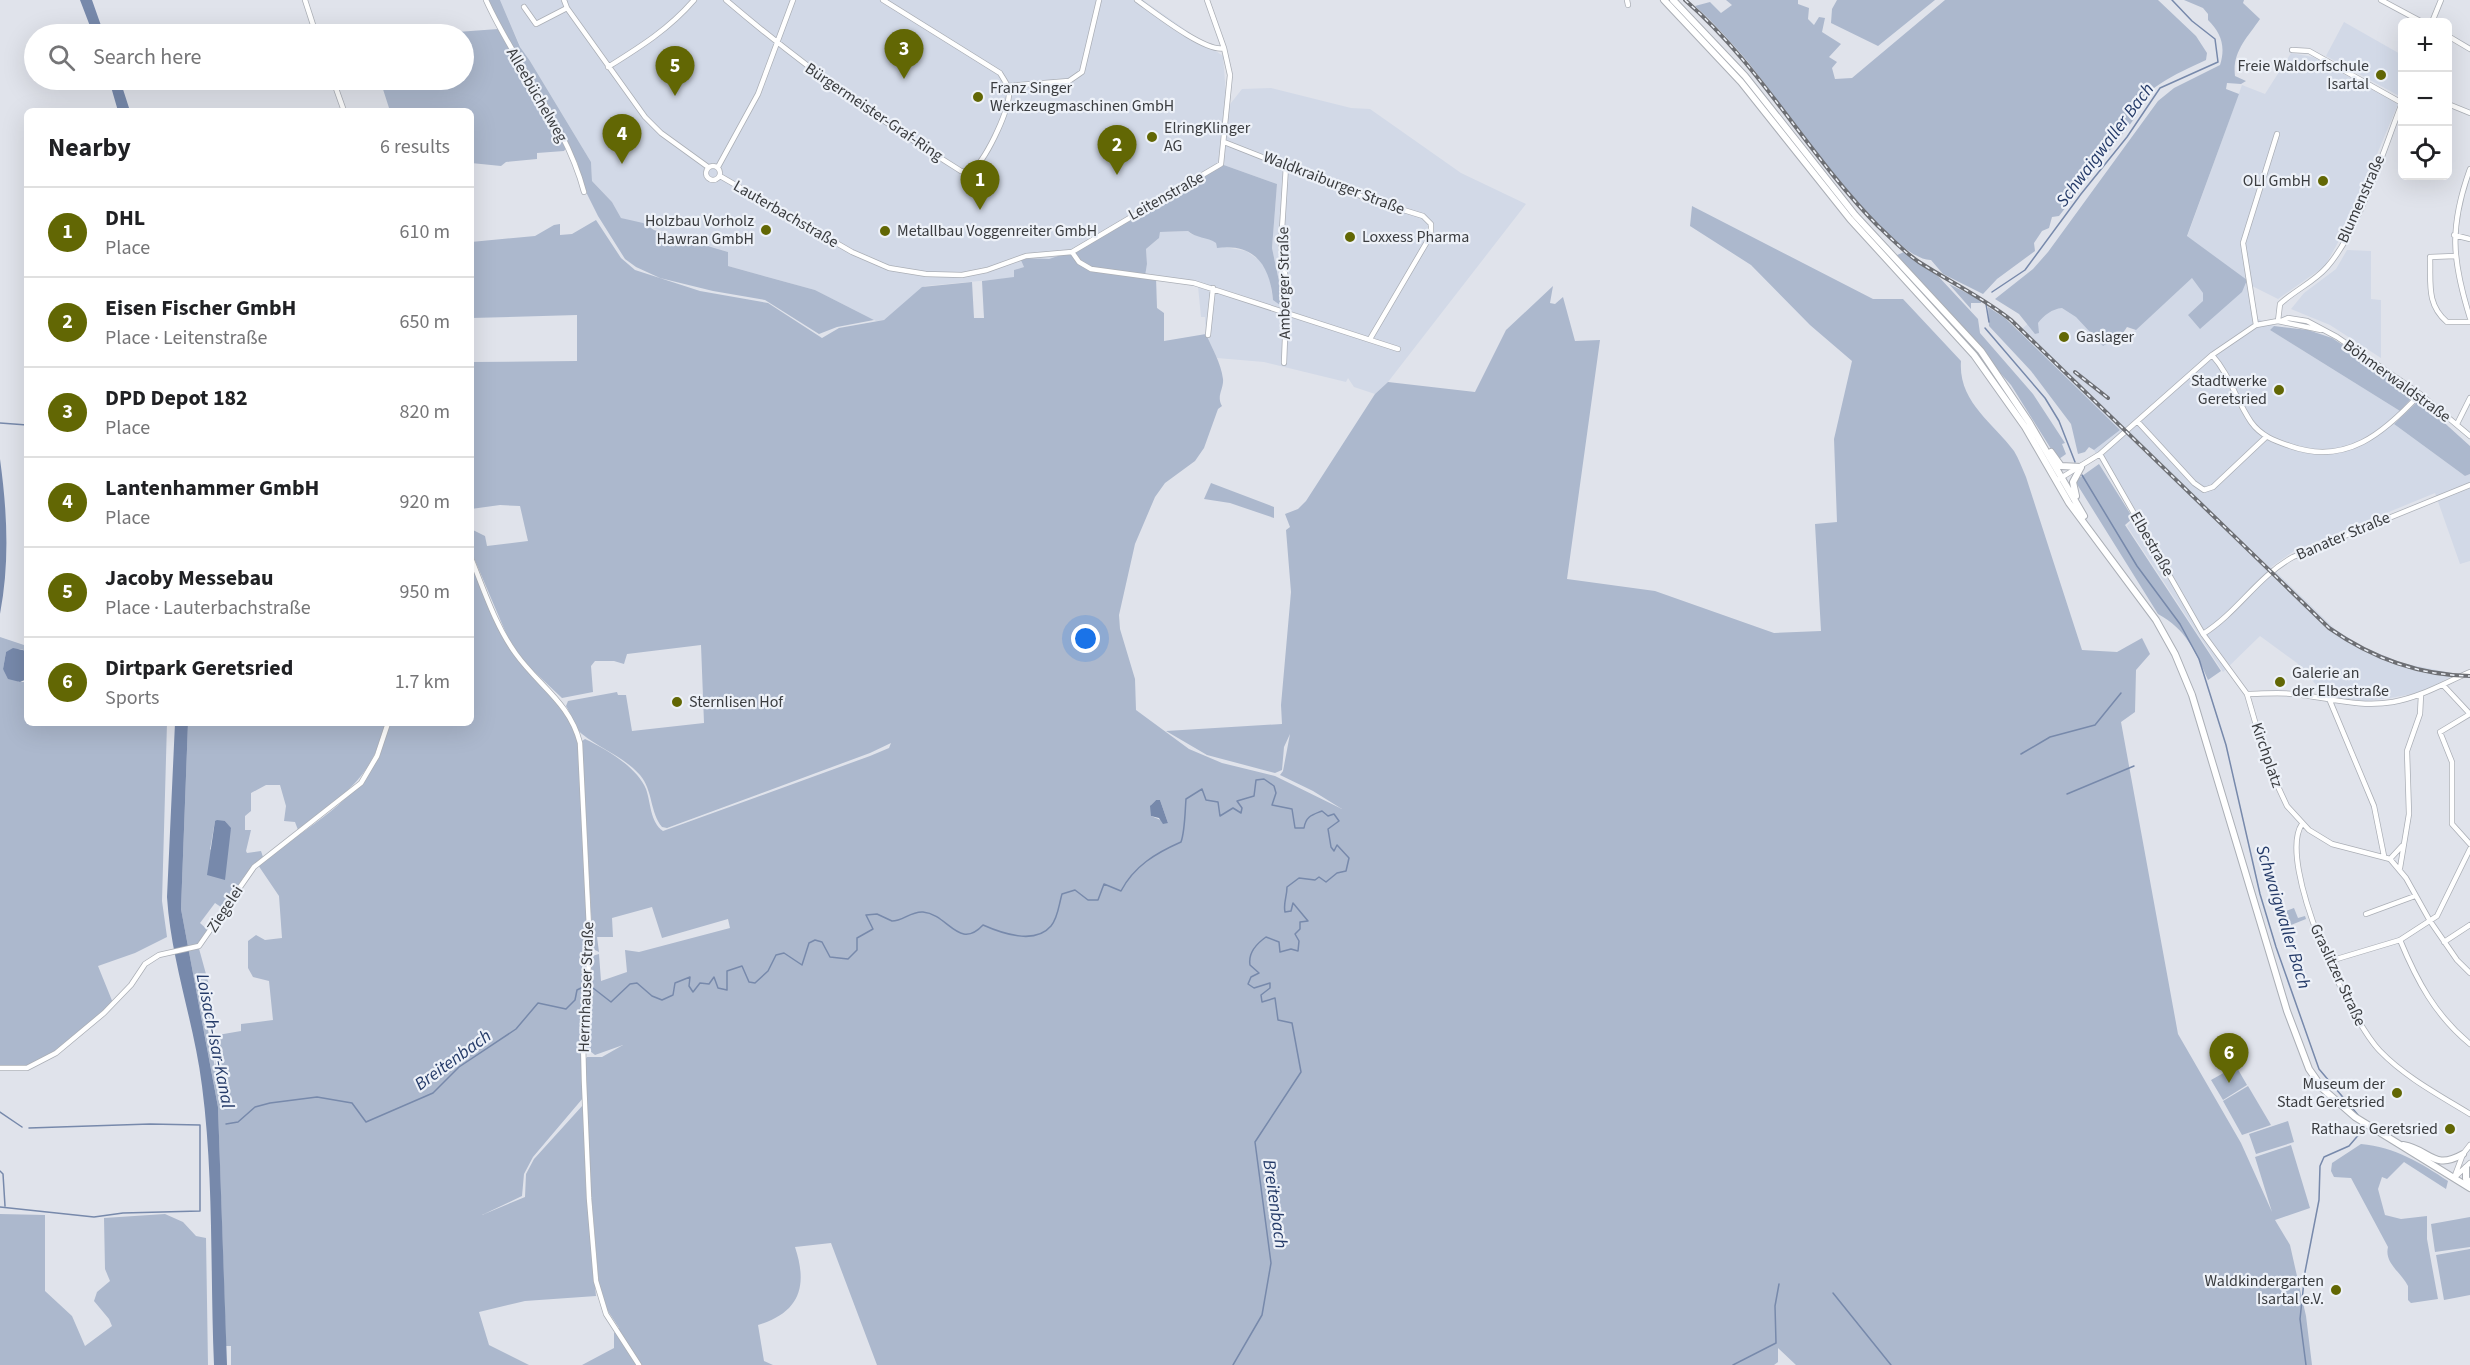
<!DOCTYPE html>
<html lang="en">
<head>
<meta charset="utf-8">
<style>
	body { margin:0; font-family:"Source Sans 3",sans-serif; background:#f2f2f2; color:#202124 }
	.controls { position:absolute; right:18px; top:18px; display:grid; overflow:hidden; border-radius:9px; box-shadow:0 6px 24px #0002 }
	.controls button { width:54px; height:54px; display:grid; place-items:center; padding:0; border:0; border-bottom:2px solid #e0e0e0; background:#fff; color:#202124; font:30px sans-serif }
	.you { position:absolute; left:1086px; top:639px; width:21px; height:21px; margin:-15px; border:4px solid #fff; border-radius:50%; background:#1a73e8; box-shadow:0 0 0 9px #1a73e833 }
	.badge { display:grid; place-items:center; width:39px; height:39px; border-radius:50%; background:#626704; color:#fff; font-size:20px; font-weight:700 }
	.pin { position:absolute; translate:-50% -50px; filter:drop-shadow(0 2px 3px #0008) }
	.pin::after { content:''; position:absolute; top:32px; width:21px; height:18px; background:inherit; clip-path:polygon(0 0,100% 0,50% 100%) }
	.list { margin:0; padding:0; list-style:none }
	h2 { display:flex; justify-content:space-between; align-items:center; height:78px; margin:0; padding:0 24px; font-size:26px }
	h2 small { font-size:20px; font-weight:400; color:#757577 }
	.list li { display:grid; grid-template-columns:39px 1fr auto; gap:18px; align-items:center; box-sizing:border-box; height:90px; padding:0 24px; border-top:2px solid #e0e0e0 }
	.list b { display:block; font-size:22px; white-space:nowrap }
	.list p { margin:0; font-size:20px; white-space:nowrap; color:#757577 }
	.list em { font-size:20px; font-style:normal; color:#757577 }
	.icon { flex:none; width:33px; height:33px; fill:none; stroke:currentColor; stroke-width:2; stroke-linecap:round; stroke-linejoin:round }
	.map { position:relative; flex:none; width:2470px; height:1365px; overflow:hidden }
	.search { position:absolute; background:#fff; box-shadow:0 6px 24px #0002; left:24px; top:24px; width:450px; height:66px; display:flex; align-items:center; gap:15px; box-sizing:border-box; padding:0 21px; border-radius:33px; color:#757577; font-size:22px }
	.panel { position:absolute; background:#fff; box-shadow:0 6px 24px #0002; left:24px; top:108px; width:450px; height:618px; border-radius:9px }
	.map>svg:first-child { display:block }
	.built { fill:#d2d9e7 }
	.green { fill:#acb8cd; fill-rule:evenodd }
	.water { fill:#7789ab }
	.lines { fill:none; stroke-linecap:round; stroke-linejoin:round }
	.stream { stroke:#7789ab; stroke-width:1.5 }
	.minor-casing { stroke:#abafb6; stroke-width:6 }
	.major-casing { stroke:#abafb6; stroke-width:8 }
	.minor { stroke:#fff; stroke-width:4.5 }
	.major { stroke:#fff; stroke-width:6 }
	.rail-casing { stroke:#6d6f74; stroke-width:4 }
	.rail { stroke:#edf1f8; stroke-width:1.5; stroke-dasharray:4.5; stroke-linecap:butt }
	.poi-dot { fill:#626704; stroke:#edf1f8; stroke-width:2 }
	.labels { text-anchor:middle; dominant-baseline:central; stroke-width:4.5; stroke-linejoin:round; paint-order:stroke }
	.poi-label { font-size:16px; fill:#3b3d40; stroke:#edf1f8; text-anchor:end }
	.street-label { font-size:16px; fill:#3b3d40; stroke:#edf1f8 }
	.water-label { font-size:18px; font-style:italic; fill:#243a68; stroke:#edf1f8 }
</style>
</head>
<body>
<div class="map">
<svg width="2470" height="1365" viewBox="0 0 2470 1365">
	<rect width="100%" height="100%" fill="#e0e3eb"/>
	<!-- built -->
	<path class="built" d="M500 0H1143L1223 56 1227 108 1242 89 1271 88 1351 108 1370 109 1461 173 1526 204 1388 382 1375 394 1354 387 1348 378 1346 382 1264 362 1217 358 1206 334 1205 317H1201L1198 286 1145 276 1147 264 1146 249 1158 239 1160 232 1188 231 1191 234 1207 237 1216 243 1217 248 1225 247 1246 251 1259 260 1269 274 1273 300 1283 298 1272 248 1277 184 1221 164 1222 150 1217 164 1072 252 1049 259 1020 258 1024 267 1014 270 1015 277 1012 278 925 286 884 320 876 321 815 290 728 266V252L621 218 612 202 592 181 591 162 530 61 523 53Z
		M2344 22 2402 55 2401 97 2326 56Z
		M2291 53 2313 57 2398 104 2347 226 2325 266 2278 299 2248 284 2252 316 2274 326 2270 330 2400 411 2405 415 2394 424 2465 476 2470 474V561L2460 564 2435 493 2294 551 2271 567 2337 631 2363 647 2402 663 2457 674 2418 693 2390 698 2367 701 2327 697 2297 663 2260 636 2223 672 2127 526 2134 519 2094 450 2120 430 2018 332 2063 295 2104 336 2131 334 2207 264 2187 237 2242 85 2265 94Z
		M2347 250 2371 251V299L2381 300V358L2330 325 2291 309 2304 293 2336 269Z"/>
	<!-- green -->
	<path class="green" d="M487 0H500L520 47 530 61 591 162 592 181 612 202 621 218 643 223 654 230 728 252V266L815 290 874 320 837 327 819 334 765 300 713 291 660 278 636 267 625 259 598 216 587 194 577 162Z
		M1726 0H1798V4L1809 8 1808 19 1814 25 1819 17 1825 18 1822 32 1841 44 1829 57 1837 62 1832 68 1835 79 1852 78 1945 0H2158L2196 36 2207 53 2206 60C2188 69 2136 89 2138 114L2059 216 2052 217 2049 228 2042 231 2034 243 2035 251 1997 279 1983 294 1943 274 1931 260C1891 262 1776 97 1748 62 1731 42 1714 23 1695 6L1710 2 1721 13 1732 5Z
		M1837 0H1935L1878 46 1831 23 1832 9Z
		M2184 0H2244L2243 3 2260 19C2247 38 2232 52 2235 76L2246 81 2241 84 2227 83 2226 89 2239 94 2187 236 2247 280 2242 292 2200 329 2188 315 2203 301V293L2192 278 2136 330 2127 327 2123 333 2103 346 2076 317 2062 308C2052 309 2044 315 2038 323L2039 333 2035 334 2019 314 1995 299 2033 269 2048 252 2158 101 2174 88 2220 65C2226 46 2221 33 2208 20V14L2203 8Z
		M498 29 567 147 564 151 537 153V159L506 162 501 166 471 163V111H390L380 80H464V34H430Z
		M1221 164 1277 184 1272 248 1283 300 1280 305 1273 300C1270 266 1255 243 1217 248L1216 243C1208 237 1195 238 1188 231L1160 232 1159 238 1146 249 1147 264 1145 276 1156 277 1157 308 1164 313V341L1206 334C1212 348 1221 363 1223 379 1224 389 1216 396 1222 406L1218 409 1204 448 1195 461 1165 483 1155 497 1135 544 1119 615 1120 629 1135 679 1136 710 1189 749 1222 763 1275 776 1342 809 1313 791 1280 775 1283 771 1290 734 1284 747 1282 770 1275 773 1207 755 1166 731 1282 724 1281 705 1291 592 1286 530 1290 527 1285 514 1298 509 1306 501 1375 394 1388 382 1475 392 1506 330 1553 286 1550 303 1555 304 1563 297 1575 341 1600 340 1567 579 1655 591 1774 633 1821 631 1815 524 1837 522 1834 439 1852 361 1810 325 1751 265 1690 226 1692 206 1873 299H1903L1961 361C1958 402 1993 422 2014 451 2019 459 2022 468 2026 477L2082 650 2117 652 2142 638 2150 654 2136 670 2135 712 2121 722 2178 1034 2241 1143 2272 1212 2255 1157 2291 1145 2310 1208 2275 1220 2290 1245 2306 1316 2312 1365H1796L1778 1348V1362L1774 1365H877L831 1243 795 1247C808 1286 800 1312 758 1325L764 1361 773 1365H582L614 1348V1333L619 1328 606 1308 599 1286 591 1191 585 1060 587 1057H602L623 1045 595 1055 585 1047 592 956 599 954 601 981 627 972 625 950 639 952 730 928 728 919 662 938 652 907 612 918 613 937H597L599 952 593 949 582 741 585 739C606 749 637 767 646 789 651 803 650 822 663 831L870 756 889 748 891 743 870 753 667 828 662 827C650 813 653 790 640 775 624 757 601 749 582 734 575 729 571 714 566 706L568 701 617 692 618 695H626L632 731 704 723 701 645 627 654 624 664 614 661H595L591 666 593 692 562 698 526 664 508 638 471 551V529L485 536 487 546 528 541 520 506 500 505 471 509V362L577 361V315L471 318V242L535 236 554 225 560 224V235L572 234 596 220 621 258 635 270 700 291 768 303 822 338 839 328 884 320 922 287 972 282 974 318H984L982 281 1014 277V270L1024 267 1020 258 1049 259 1073 251ZM1156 800H1160L1168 823 1151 816V805Z
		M1904 252 1938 276 1978 319 1980 333 2033 394 2065 443 2062 444 2066 454 2059 459 2053 452 2011 385 1895 256Z
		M1949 284 1981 300V303H1971V309Z
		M1988 307 2005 318 2120 430 2094 450 2089 447 2085 452 2078 454 2071 424 2031 371 1989 326Z
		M2274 326 2308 330 2332 338 2411 389V399L2400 411 2270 330Z
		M2417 402 2428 408 2470 446V474L2465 476 2394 424Z
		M2099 464 2133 518 2125 525 2221 671 2208 680C2196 652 2186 629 2158 614L2075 481Z
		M1211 483 1269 505 1274 507V518L1230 503 1204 499Z
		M471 561 506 642 567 715 578 742 588 942 581 1042 583 1098 533 1157 524 1174 522 1196 482 1215 525 1197 526 1174 534 1159 583 1105 586 1189 596 1296 525 1301 479 1312 489 1345 529 1365H231V1346H226L218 1107 181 909 188 723H387C368 783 345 793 298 830L295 822 284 821 286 806 280 785H266L251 793V811L245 816V830H251L246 851 247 853 261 851 263 857 243 878 224 909 215 903 200 923 209 931 198 945 209 985 211 1019 209 1021 197 970 217 1079 212 1036 241 1031V1024L273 1020 269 981 253 977 248 968V941L256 935 265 940 282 938 279 896 258 865C315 820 370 798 390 723H471ZM215 821H225L231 829 210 850Z
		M0 637 27 646V651L20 649 6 652 3 669 19 682H27V723H167L162 901 167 937 135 953 98 966 113 1003 56 1051 30 1065 0 1066Z
		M2294 908 2298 918 2305 916 2306 919 2286 927 2281 913Z
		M2236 1066 2247 1085 2223 1100 2211 1080Z
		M2248 1086 2271 1125 2242 1135 2223 1101Z
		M2288 1121 2294 1142 2256 1154 2249 1134Z
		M2361 1144C2395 1147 2421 1163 2448 1181L2446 1189 2404 1162 2387 1179 2382 1177 2378 1189 2385 1215 2401 1219 2427 1216V1239L2438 1299 2411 1303 2408 1300V1286C2401 1272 2384 1263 2388 1247L2351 1178 2334 1177 2331 1171 2332 1163Z
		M0 1214 45 1215V1291L72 1316 85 1346 112 1326 109 1319 94 1301 97 1292 110 1281 105 1269 104 1218 165 1214 183 1222 196 1236 206 1238 208 1365H0Z
		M2470 1217V1247L2435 1252 2431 1224Z
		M2470 1249V1295L2444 1300 2436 1255Z"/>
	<!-- water -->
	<path class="water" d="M80 0H92L104 34H93Z
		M109 80H120L130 111H118Z
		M0 459C7 510 10 562 0 614Z
		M13 648 27 651V679L20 682 8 679 3 669 6 652Z
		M175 723H188L181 909 218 1107 227 1365H214C210 1272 214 1178 202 1086 194 1022 171 961 167 897Z
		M1156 800H1160L1168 823 1163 824 1159 818 1151 816 1150 806Z
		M217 820 225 821 231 828 225 880 207 875 215 821Z"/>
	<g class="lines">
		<!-- stream -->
		<path class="stream" d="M1992 292 2025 270 2081 194 2127 137 2160 88 2218 62 2215 39 2192 21 2172 0
			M1986 304 1989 322
			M1985 328 2045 398 2059 421 2075 462
			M0 423 27 425
			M2082 475 2137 566 2180 624 2199 659 2226 745 2260 894 2276 947 2319 1069 2358 1115
			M2021 754 2050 737 2095 725 2121 693
			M2067 794 2134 766
			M593 988 611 1002 630 984 637 983 652 996 662 1000 673 995 675 983 690 977 689 986 693 992 700 983 709 984 714 977 718 988 727 990V971L742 966 749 982 755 983 768 971 776 955 784 953 802 965 809 943 815 940 822 942 830 957 848 959 857 950V938L873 929 866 915 877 914 892 921C903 921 911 911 923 912 948 914 959 951 983 925 1001 933 1035 945 1051 926 1058 918 1059 904 1062 894L1075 890 1088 900H1098L1104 884 1121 891C1134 866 1156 853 1181 842 1185 831 1185 811 1186 799L1202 789 1206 800 1218 802 1220 816 1233 808 1241 813 1242 808 1237 801 1254 796 1256 780 1264 779 1274 786 1276 793 1272 805 1292 809 1295 828H1304C1306 816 1312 815 1322 811L1328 816 1334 814 1339 821 1328 829 1331 847 1334 851 1337 845 1349 858 1346 871 1337 873 1326 882 1319 877 1315 880 1299 878 1287 887C1287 897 1283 903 1285 912L1291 911 1293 903 1308 921 1300 922V929L1295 934 1299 941 1298 951 1291 949 1280 952 1279 942 1266 937C1256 944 1248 953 1250 965L1259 973 1251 977 1248 984 1254 988 1270 983V988L1261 995 1262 1002 1275 998 1278 1020 1292 1023 1301 1072 1255 1142 1271 1263 1262 1315 1233 1365
			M0 1112 22 1127
			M226 1124 238 1122 255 1107 270 1103 317 1097 352 1103 366 1122 433 1093 459 1067 516 1029 538 1003 566 1009 575 1000 577 990 581 988
			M0 1171 3 1174 5 1206
			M0 1207 94 1217 123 1213 200 1211V1125L150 1124 29 1128
			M1833 1293 1891 1365
			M1733 1365 1776 1343 1775 1306 1779 1284
			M2306 1365 2300 1319 2305 1272 2319 1200 2320 1166 2324 1157 2349 1146 2361 1132 2360 1123"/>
		<defs>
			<path id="minor" d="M305 0 316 34
				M486 0C515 65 566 123 584 192
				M564 0 567 8 645 117 661 133 708 167
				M726 0C801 64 877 119 961 171L970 173C986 160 1007 115 1009 95 1010 87 1004 80 1000 73L883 0
				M1137 0C1154 12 1206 53 1224 48
				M1627 0 1628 5
				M2381 0 2422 22
				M524 7 536 24 567 8
				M2432 22 2441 0
				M2448 36 2470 49
				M2292 50 2309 51 2402 103
				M608 67C640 47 669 29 694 0
				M333 80 344 111
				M1008 86 1069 81 1082 72 1099 0
				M2448 104 2470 113
				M1224 142 1371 200 1423 216 1431 224V235L1370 339
				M706 173a7 7 0 1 1 14 0a7 7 0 1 1-14 0Z
				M718 167 758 94 793 0
				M2470 169C2449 227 2452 260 2470 318
				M720 176 852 252 889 268 926 274 962 275 987 270 1026 256 1072 252 1221 164 1230 75 1224 48 1207 0
				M2454 235 2470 239
				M1072 252 1079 262 1091 269 1194 283 1398 349
				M2455 256 2430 257C2431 283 2426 304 2447 322H2470
				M2278 321 2280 304C2295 290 2314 282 2327 267 2359 231 2384 148 2402 103
				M2281 321 2288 318 2307 321 2337 337 2420 394 2470 436
				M2256 325 2243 243 2277 134
				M1208 335 1213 288
				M2212 355C2230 375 2236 400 2251 422 2261 436 2275 441 2290 446 2346 466 2384 433 2420 394
				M1284 363 1287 287 1281 245 1286 166
				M2138 422 2194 483 2204 490 2213 487 2266 437
				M2457 424 2470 398
				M2100 454 2203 634 2247 694 2267 763 2287 806 2309 830 2332 844 2390 859 2406 878 2430 921 2457 960 2470 973
				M2059 479 2100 454 2212 355 2256 325 2278 321 2321 330
				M471 558C484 590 496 627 516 654 539 686 570 703 580 743L590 948 583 1041 584 1081 589 1198 596 1281 606 1314 639 1365
				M2203 634C2238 612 2257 577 2293 557L2470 485
				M2443 685 2470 714
				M2247 694C2262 694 2278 692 2293 694 2327 697 2358 708 2393 702 2421 697 2444 683 2470 672
				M2330 701 2374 806 2384 856
				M2470 714 2440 732 2452 762V824L2470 844
				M2302 824C2276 862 2349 1019 2380 1051 2405 1077 2439 1095 2470 1114
				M2390 859 2402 846
				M2400 868 2409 814 2407 751 2420 714 2421 695
				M2366 914 2415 896
				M2400 940C2417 981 2435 1015 2470 1044
				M2444 942 2470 925
				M2330 961 2400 940 2437 916 2470 849
				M0 1068H27L56 1053 104 1013 131 985 145 964 159 955 199 946 254 867 361 783 377 756 388 723
				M2454 1178 2463 1154 2470 1145
				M2454 1178 2470 1163"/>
			<path id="major" d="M1664 0 1741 82 1850 219 1974 355 2025 427 2069 503 2156 620 2175 654 2192 695 2287 1011 2309 1069 2323 1089 2355 1117 2470 1188
				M1673 0 1745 76 1855 215 1981 351 2029 422 2084 516
				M2051 452 2061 466 2081 467
				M2076 496 2073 482 2081 467
				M2403 1145C2431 1150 2433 1171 2463 1154
				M2466 1168V1179L2470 1182"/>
		</defs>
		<!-- minor casing -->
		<use href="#minor" class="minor-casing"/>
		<!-- major casing -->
		<use href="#major" class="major-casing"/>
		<!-- minor -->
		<use href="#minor" class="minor"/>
		<!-- major -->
		<use href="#major" class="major"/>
		<defs>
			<path id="rail" d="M1685 0C1760 65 1808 155 1878 226 1891 238 1904 252 1919 262 1950 282 1982 297 2011 320L2329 628C2372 658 2417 675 2470 676
				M2075 372 2108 398"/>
		</defs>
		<!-- rail casing -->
		<use href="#rail" class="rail-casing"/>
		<!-- rail -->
		<use href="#rail" class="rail"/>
	</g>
	<!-- markers -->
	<g class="poi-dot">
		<circle cx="2381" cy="75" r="6"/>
		<circle cx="978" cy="97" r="6"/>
		<circle cx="1152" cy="137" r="6"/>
		<circle cx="2323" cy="181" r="6"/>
		<circle cx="766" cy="230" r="6"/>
		<circle cx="885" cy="231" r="6"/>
		<circle cx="1350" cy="237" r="6"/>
		<circle cx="2064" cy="337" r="6"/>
		<circle cx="2279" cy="390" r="6"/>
		<circle cx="2280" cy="682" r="6"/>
		<circle cx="677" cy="702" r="6"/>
		<circle cx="2397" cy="1093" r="6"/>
		<circle cx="2450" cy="1129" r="6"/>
		<circle cx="2336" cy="1290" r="6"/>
	</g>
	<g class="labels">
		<!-- poi labels -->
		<g class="poi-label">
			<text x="2369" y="66">Freie Waldorfschule<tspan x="2369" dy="18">Isartal</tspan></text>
			<text x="990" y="88" text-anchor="start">Franz Singer<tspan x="990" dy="18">Werkzeugmaschinen GmbH</tspan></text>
			<text x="1164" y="128" text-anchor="start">ElringKlinger<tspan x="1164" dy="18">AG</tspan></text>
			<text x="2311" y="181">OLI GmbH</text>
			<text x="754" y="221">Holzbau Vorholz<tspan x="754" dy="18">Hawran GmbH</tspan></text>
			<text x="897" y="231" text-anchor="start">Metallbau Voggenreiter GmbH</text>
			<text x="1362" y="237" text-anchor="start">Loxxess Pharma</text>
			<text x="2076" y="337" text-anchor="start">Gaslager</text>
			<text x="2267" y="381">Stadtwerke<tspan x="2267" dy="18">Geretsried</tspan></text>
			<text x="2292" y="673" text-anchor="start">Galerie an<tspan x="2292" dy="18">der Elbestraße</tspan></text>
			<text x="689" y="702" text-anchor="start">Sternlisen Hof</text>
			<text x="2385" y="1084">Museum der<tspan x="2385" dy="18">Stadt Geretsried</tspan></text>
			<text x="2438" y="1129">Rathaus Geretsried</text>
			<text x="2324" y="1281">Waldkindergarten<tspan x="2324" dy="18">Isartal e.V.</tspan></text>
		</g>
		<!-- street labels -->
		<g class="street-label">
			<text transform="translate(537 95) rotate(60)">Alleebüchelweg</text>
			<text transform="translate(874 112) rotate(34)">Bürgermeister-Graf-Ring</text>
			<text transform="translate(1334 183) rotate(21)">Waldkraiburger Straße</text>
			<text transform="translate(1166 196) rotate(-29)">Leitenstraße</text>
			<text transform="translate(2361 199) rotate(-66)">Blumenstraße</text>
			<text transform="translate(786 214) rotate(30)">Lauterbachstraße</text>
			<text transform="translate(1284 283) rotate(-91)">Amberger Straße</text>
			<text transform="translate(2397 381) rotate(36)">Böhmerwaldstraße</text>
			<text transform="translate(2343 536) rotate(-23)">Banater Straße</text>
			<text transform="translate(2152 544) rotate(60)">Elbestraße</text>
			<text transform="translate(2267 755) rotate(71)">Kirchplatz</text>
			<text transform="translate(225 909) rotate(-57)">Ziegelei</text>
			<text transform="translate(2338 975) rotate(65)">Graslitzer Straße</text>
			<text transform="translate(586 987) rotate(-88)">Herrnhauser Straße</text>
		</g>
		<!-- water labels -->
		<g class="water-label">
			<text transform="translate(2105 145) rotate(-53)">Schwaigwaller Bach</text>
			<text transform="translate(2283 917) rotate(73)">Schwaigwaller Bach</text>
			<text transform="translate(215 1041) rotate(79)">Loisach-Isar-Kanal</text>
			<text transform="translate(453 1060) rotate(-36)">Breitenbach</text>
			<text transform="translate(1275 1204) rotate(82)">Breitenbach</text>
		</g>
	</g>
</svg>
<div class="controls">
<button>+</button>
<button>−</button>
<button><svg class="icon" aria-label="locate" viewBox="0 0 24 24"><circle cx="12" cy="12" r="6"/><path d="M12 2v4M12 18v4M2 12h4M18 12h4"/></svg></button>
</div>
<div class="you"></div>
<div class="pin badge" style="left:980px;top:210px">1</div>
<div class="pin badge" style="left:1117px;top:175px">2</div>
<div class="pin badge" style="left:904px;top:79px">3</div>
<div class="pin badge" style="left:622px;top:164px">4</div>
<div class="pin badge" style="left:675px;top:96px">5</div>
<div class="pin badge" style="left:2229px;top:1083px">6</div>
<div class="search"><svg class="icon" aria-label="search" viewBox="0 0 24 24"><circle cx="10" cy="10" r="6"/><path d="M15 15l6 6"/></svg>Search here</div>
<section class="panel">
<h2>Nearby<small>6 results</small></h2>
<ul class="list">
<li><span class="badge">1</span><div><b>DHL</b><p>Place</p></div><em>610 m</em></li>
<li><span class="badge">2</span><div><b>Eisen Fischer GmbH</b><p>Place · Leitenstraße</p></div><em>650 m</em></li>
<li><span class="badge">3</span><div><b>DPD Depot 182</b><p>Place</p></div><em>820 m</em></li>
<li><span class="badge">4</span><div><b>Lantenhammer GmbH</b><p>Place</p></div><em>920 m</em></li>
<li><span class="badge">5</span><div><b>Jacoby Messebau</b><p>Place · Lauterbachstraße</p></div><em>950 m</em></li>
<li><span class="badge">6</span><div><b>Dirtpark Geretsried</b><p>Sports</p></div><em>1.7 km</em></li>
</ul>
</section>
</div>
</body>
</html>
